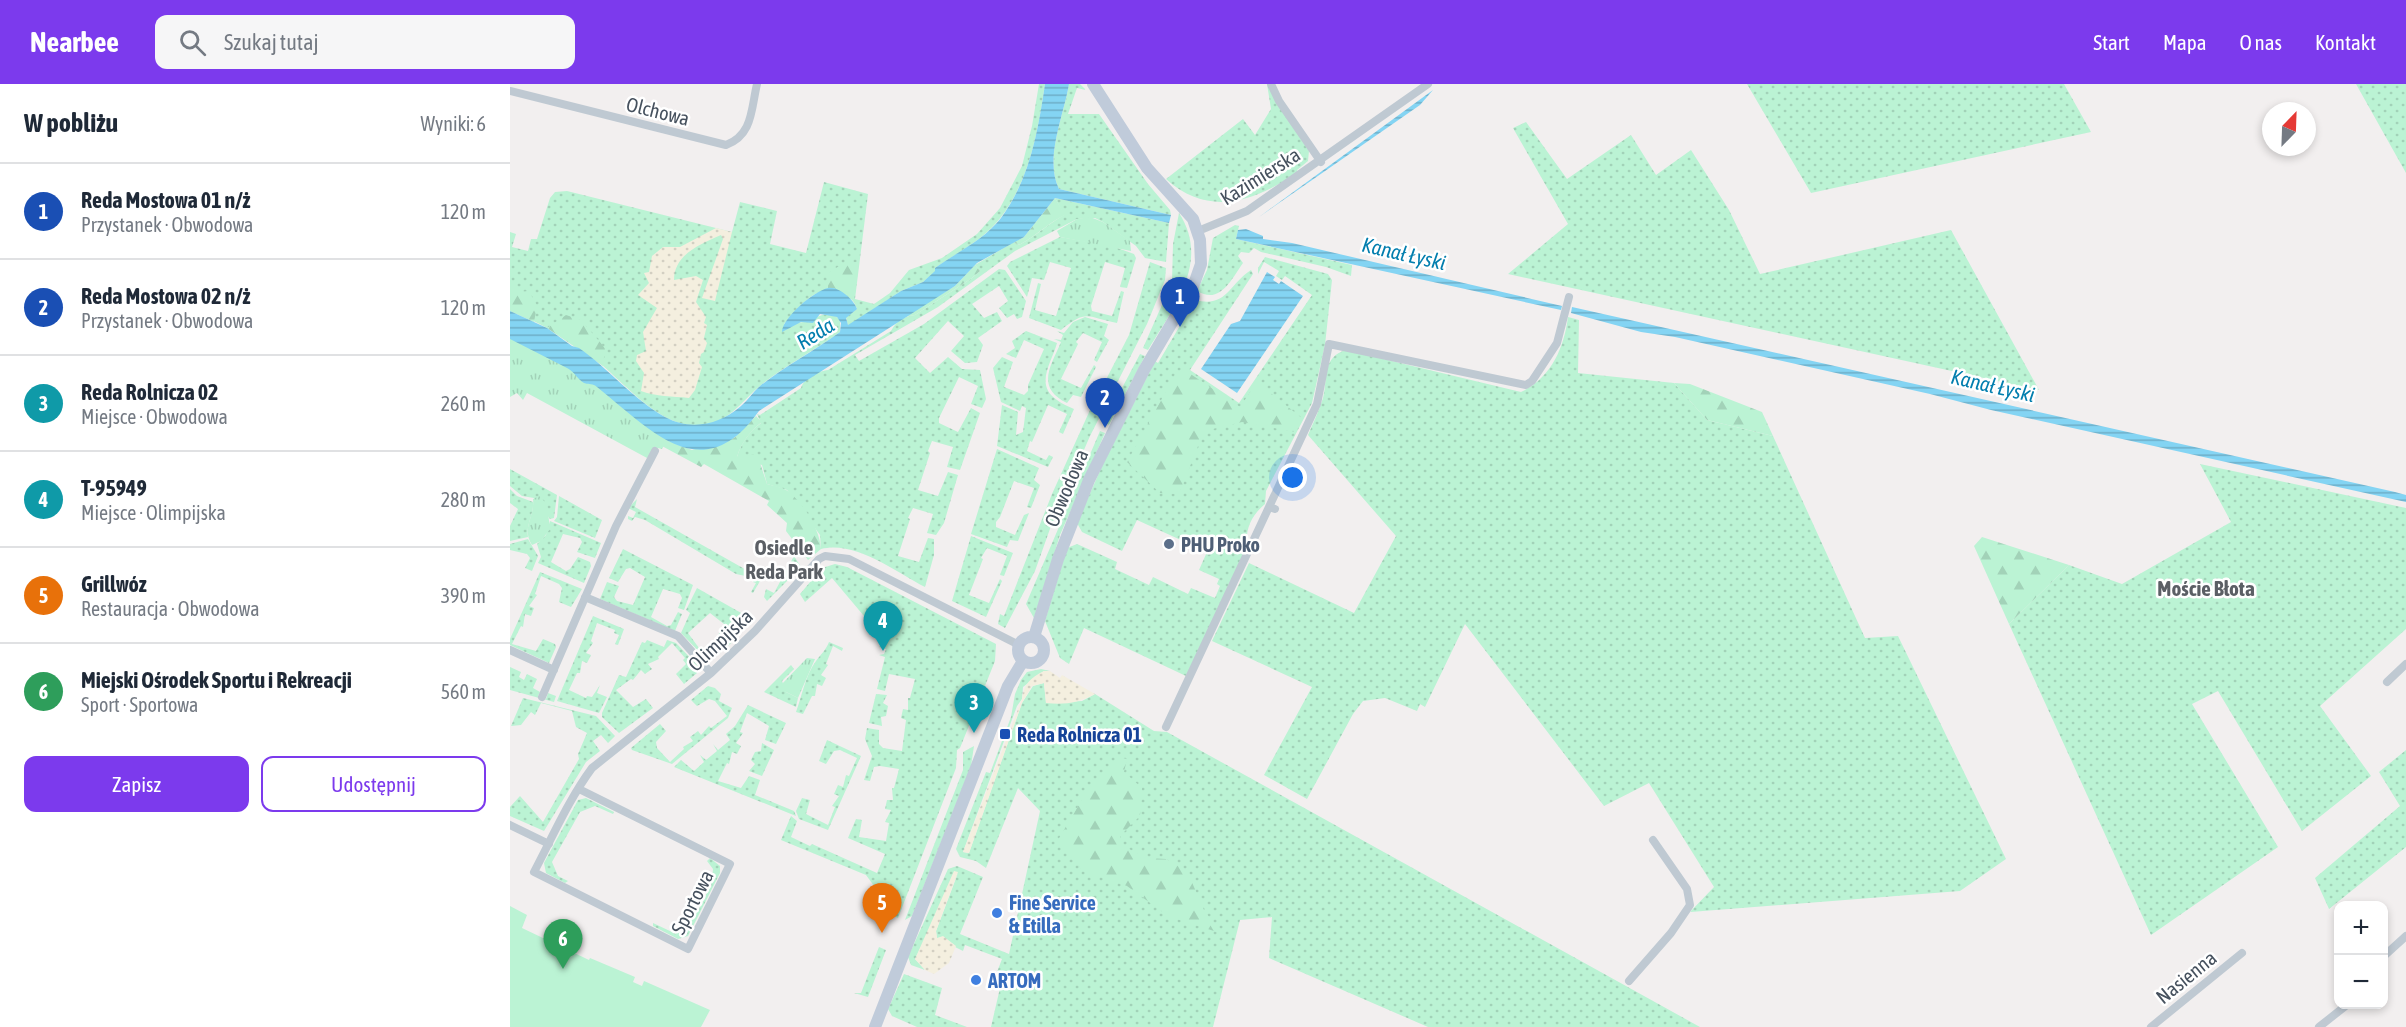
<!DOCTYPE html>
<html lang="pl">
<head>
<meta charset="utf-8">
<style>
	body { margin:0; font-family:"Asap Condensed",sans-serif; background:#f6f6f7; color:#1f2937 }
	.controls { position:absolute; right:18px; bottom:18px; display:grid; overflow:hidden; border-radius:12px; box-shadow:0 3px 9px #0003 }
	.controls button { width:54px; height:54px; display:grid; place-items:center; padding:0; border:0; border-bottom:2px solid #e0e1e3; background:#fff; color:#1f2937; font:30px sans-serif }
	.compass { position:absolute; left:1752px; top:18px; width:54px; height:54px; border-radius:50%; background:#fff; box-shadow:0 3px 9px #0003; rotate:23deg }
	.you { position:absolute; left:783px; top:394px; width:21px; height:21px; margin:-15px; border:4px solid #fff; border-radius:50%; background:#1a73e8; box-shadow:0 0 0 9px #1a73e833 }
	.badge { display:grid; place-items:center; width:39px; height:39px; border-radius:50%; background:#7c3aed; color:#fff; font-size:20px; font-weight:700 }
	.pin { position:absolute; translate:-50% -50px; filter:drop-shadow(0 2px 3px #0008) }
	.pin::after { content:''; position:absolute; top:32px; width:21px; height:18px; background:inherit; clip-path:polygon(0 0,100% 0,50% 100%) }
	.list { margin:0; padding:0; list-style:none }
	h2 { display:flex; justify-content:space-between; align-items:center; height:78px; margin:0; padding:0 24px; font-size:26px }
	h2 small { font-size:20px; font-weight:400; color:#747a83 }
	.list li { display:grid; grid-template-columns:39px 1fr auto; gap:18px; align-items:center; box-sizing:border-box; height:96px; padding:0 24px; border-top:2px solid #e0e1e3 }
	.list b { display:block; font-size:22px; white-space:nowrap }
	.list p { margin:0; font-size:20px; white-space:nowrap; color:#747a83 }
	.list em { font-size:20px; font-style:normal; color:#747a83 }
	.actions { display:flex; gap:12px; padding:18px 24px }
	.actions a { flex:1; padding:14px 0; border:2px solid #7c3aed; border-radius:12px; text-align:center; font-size:21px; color:#7c3aed }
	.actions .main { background:#7c3aed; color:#fff }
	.icon { flex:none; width:33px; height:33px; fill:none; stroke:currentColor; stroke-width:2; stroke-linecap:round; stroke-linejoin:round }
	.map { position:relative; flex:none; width:1896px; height:943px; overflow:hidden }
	header { display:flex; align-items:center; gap:36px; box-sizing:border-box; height:84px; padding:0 30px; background:#7c3aed; color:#fff }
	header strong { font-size:28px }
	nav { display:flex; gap:33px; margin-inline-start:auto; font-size:21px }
	.search { width:420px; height:54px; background:#f6f6f7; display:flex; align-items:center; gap:15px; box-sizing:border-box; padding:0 21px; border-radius:12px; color:#747a83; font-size:22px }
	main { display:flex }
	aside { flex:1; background:#fff }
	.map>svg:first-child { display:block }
	.grass { fill:url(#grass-dots) }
	.forest { fill:url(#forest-firs) }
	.sand { fill:url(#sand-dots) }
	.park { fill:url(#park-tufts) }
	.pitch { fill:#bbf3d4 }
	.water { fill:url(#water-rules) }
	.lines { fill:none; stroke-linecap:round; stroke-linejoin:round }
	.street { stroke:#bfc9d2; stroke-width:8 }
	.secondary { stroke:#c0cbda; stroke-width:12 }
	.service-dot { fill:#5c6f8a; stroke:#fff; stroke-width:2 }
	.transit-dot { fill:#1a4fb4; stroke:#fff; stroke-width:2 }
	.shop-dot { fill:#3f7fe0; stroke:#fff; stroke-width:2 }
	.labels { text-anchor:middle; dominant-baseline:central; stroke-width:5; stroke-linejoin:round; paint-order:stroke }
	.street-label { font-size:20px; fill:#46515e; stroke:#fff }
	.service-label { font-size:20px; font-weight:bold; fill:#4e5e75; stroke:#fff; text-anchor:start }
	.transit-label { font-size:20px; font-weight:bold; fill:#164399; stroke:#fff; text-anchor:start }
	.shop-label { font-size:20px; font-weight:bold; fill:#366cbe; stroke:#fff; text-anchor:start }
	.water-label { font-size:21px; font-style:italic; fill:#027eae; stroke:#fff }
	.neighbourhood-label { font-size:21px; font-weight:bold; fill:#5b5f65; stroke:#fff }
</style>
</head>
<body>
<header>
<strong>Nearbee</strong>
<div class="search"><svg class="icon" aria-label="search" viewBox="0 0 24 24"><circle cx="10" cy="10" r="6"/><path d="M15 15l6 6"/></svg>Szukaj tutaj</div>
<nav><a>Start</a><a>Mapa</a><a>O nas</a><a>Kontakt</a></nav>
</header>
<main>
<aside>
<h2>W pobliżu<small>Wyniki: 6</small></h2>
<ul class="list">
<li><span class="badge" style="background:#1a4fb4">1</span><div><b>Reda Mostowa 01 n/ż</b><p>Przystanek · Obwodowa</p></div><em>120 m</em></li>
<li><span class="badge" style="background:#1a4fb4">2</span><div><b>Reda Mostowa 02 n/ż</b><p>Przystanek · Obwodowa</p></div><em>120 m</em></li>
<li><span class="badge" style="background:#0f9aa8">3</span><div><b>Reda Rolnicza 02</b><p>Miejsce · Obwodowa</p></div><em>260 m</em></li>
<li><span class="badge" style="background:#0f9aa8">4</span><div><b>T-95949</b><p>Miejsce · Olimpijska</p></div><em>280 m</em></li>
<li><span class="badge" style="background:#e8710a">5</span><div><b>Grillwóz</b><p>Restauracja · Obwodowa</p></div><em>390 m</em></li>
<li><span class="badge" style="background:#2e9e5b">6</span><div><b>Miejski Ośrodek Sportu i Rekreacji</b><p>Sport · Sportowa</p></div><em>560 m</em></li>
</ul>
<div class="actions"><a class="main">Zapisz</a><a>Udostępnij</a></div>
</aside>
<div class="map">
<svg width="1896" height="943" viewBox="0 0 1896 943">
	<defs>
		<pattern id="grass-dots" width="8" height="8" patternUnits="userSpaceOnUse" patternTransform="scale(1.5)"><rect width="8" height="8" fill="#bbf3d4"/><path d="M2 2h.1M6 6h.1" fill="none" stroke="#a2d2b8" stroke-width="1.8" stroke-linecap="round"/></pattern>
		<pattern id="forest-firs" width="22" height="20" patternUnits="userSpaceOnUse" patternTransform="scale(1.5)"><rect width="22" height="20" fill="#bbf3d4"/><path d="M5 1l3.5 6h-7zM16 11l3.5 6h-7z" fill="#a2d2b8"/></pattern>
		<pattern id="sand-dots" width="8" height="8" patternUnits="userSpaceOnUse" patternTransform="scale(1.5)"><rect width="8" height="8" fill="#f4efdf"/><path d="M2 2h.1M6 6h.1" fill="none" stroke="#d3cfc2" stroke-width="1.8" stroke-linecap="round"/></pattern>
		<pattern id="park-tufts" width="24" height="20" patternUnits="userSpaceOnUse" patternTransform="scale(1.5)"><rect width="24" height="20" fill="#bbf3d4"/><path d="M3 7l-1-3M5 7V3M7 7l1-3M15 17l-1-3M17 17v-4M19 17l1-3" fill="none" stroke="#a2d2b8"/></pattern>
		<pattern id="water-rules" width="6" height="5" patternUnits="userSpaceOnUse" patternTransform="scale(1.5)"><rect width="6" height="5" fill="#84d4f3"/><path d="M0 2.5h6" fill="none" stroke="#6eaec8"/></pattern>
	</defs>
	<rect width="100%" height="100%" fill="#f2efef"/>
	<!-- grass -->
	<path class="grass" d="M529 0H535C528 47 520 95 491 133 475 155 447 169 425 184L426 187 413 198 391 207 338 242 336 233 347 225C344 217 342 215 335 211 309 195 290 222 274 240 280 239 288 239 294 238 307 235 318 223 330 236V248C304 267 274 282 250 302 235 314 226 329 208 337 160 358 120 303 87 277 61 257 31 238 0 227V148L6 150 2 163 18 167 21 155H27L40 114 45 108 57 107 222 148 230 118 267 127 260 160 296 169 314 98 358 110 345 215 364 220 380 209 399 186 432 174 467 150 490 124 512 82 522 42Z
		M559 0H570L576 6 567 4 558 30H589L638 100 660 126 661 131 549 105C534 75 554 31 559 0Z
		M757 0 799 67 798 77 787 86 788 88C747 116 700 135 656 95L733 35 745 51 761 25Z
		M1237 0H1554L1581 48 1301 109Z
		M1846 0H1896V89Z
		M1016 38 1057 95 1121 51 1146 91 1181 66 1219 126 1250 190 1441 146 1529 306 998 190 1058 140 1003 44Z
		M545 114 659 139 656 178 635 174 626 162 593 138 585 134 567 135 505 167 428 223 345 271 349 277 414 240 489 185 495 186 516 217 512 233 507 235 504 230 497 234 489 224 498 217 489 202 462 220 474 234 487 228 492 237 468 254 473 261 467 278 455 279 441 267 454 252 438 237 405 274 420 289 438 273 452 285 470 286 476 315 472 324 461 320 468 302 449 293 429 334V339L448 348 461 324 470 329 450 386 437 383 443 363 422 357 418 367 420 369 408 406 428 412 438 388 448 391 434 439 426 451 417 449 423 430 403 424 398 434 400 435 388 472 409 478 418 454 424 455V471L415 503C386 488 345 456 311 465L310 451 277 406 257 400 252 381 227 373C231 359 240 347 251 339L247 330 250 331 291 304C294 294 308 287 318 286L381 247C387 236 393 233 405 231L462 194 470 187 465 181 504 158 509 161C526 152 538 140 554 131Z
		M669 129C701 178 663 224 638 266L633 264 662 198 663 160Z
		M725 141 729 142 726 155 842 181 841 192 816 183 751 168 744 164 739 169 731 168 728 172 733 179C721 196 710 221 687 207L697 186 703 154Z
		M550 153 602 162 624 170 626 174 617 204 610 203 615 184 595 178 581 222 582 227 602 232 611 207 614 208 607 239C575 233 578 225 551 246L519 234 528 199 531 200 525 226 546 232 561 184 540 178 534 196 522 194 517 213 497 182 500 178Z
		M755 173 818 190 822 196 815 261 802 319 756 407 755 420C741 432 735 445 737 464L676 592 574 544 559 580 550 574 535 537 557 464 567 460 607 478 605 485 639 501 643 493 678 510 681 504 705 514 710 502 707 500 709 495 689 486 697 468 627 436 612 467 572 448 567 439 592 382 645 277 648 279 685 216C717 224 718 201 741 186L743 190 680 286 729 319 802 211 775 192 772 196 766 192 769 187 754 178 748 190V184Z
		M640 178 656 184 655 196 637 240 580 352 541 442 525 487 495 544 488 540 490 530 494 532 496 527 542 410 585 315 582 313H587L619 251Z
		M575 233 598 240 594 252 599 256 587 278 584 276 592 258 573 249 566 258 568 260 551 295 571 304 584 281 586 283 571 313 563 311 557 319C525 303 541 282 551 258L544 255 551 256 553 251 547 247 554 249 563 238Z
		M1058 233 1069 236 1068 289 1164 299 1197 336 1263 352 1355 554 1388 552 1496 775 1450 807 1180 828 1204 803 1139 699 1094 722 955 540 915 623 910 620 907 627 875 614 853 617 843 630 797 715 754 691 802 603 702 557 739 479 844 529 886 452 798 351C803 339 809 327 813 314 818 294 812 273 836 266L1011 308C1041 294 1054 264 1058 233Z
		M516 247 547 259C542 278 524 301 547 316 552 320 558 322 564 325L553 350 549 348 557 330 538 321 522 358 520 357 517 367 536 376 539 371 543 373 538 383 487 362 492 321 508 328 506 351 513 348 516 324 512 322 510 327 491 318 483 284 492 273 503 278 494 303 514 311 518 307V301L534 265 514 256 506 274 496 270 505 264 502 257Z
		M630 270 635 272 599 341 594 338Z
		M590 347 595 349 550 451 524 534 516 520Z
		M487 365 529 384 524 396 530 401 521 424 517 423 524 404 504 397 490 433 486 438V443L505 451 514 431 519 429 508 457 500 456 497 463 461 450Z
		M1690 380 1896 424V545L1810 622 1861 692 1792 747 1708 607 1682 620 1768 763 1641 851 1499 540 1559 481 1612 500 1721 438Z
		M0 385 47 411 44 434 40 435 24 414 12 412 0 402Z
		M0 405 7 412 23 418C24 431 16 439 18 453L0 457V442L8 425 0 419Z
		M49 412 92 436 85 454 44 437 47 433Z
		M127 415 125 423 247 492 252 486 254 490 243 509 241 508 246 499 243 498 245 494 226 490 135 436 125 433 122 437 118 435V432L123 434 126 428 118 424Z
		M40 437 91 459 85 474 67 468 72 458 70 454 53 450 41 478 56 487 60 485 68 473 80 478 81 482 74 499 28 479 31 473 27 460 36 451Z
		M461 452 503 469 494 492 490 491 497 472 477 464 471 474 473 475 459 511 479 519 490 495 492 497 476 533 442 517Z
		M18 455 28 472 22 487 15 484 20 474 17 470 0 466V460Z
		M113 465 183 501 174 526 168 524 172 514 170 510 153 505 141 533 157 542 161 541 168 528 172 530 165 547 90 515 97 498 109 502 104 513 107 517 123 521 135 493 120 484 116 485 108 498 99 494Z
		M284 472 291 483 257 517 254 513 256 505 264 509Z
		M325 480 337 483 486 560 485 577 450 664 447 666 446 684 388 834 382 831 388 815 367 806 356 791 271 756 281 732 287 737 281 753 300 762 302 760 367 789 375 770 338 754 346 735 352 736 349 753 376 757 379 739 375 738 381 726 375 725 377 716H383L382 704H384L389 685 370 682 364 683 360 697 354 696 362 672 355 655 357 644 369 646V660L373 664 392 667 396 636 391 634 393 625 398 626V614H400L405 595 379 590 375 607 367 605 375 573 369 571 374 570 376 565 369 563 375 557 322 494 295 518 290 510 312 484Z
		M30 488 72 505 61 523 49 518 52 504 49 500 31 492 25 510 27 511 19 522 24 524 21 532 15 530 13 543 11 542 2 560 26 567 33 555 45 560 46 563 39 579 0 561V555Z
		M187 504 233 530 224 542 230 550 217 563 207 552 214 544V540L200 529 178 549 189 564 193 565 205 556 213 566 204 574 197 576 171 549 180 529 176 526Z
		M83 532 114 545 108 561 105 560 109 551 104 549 105 546 87 539 81 557 83 559 76 569 81 571 77 579 72 577 70 589H67L59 606 76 614 77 612 82 613 90 601 87 609 97 613 89 629 47 617Z
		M137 556 154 563 157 556 166 559 189 583 187 589 174 600 166 590 176 580 173 576 175 574 162 559 148 573 149 575 138 580 142 585 135 590 131 586 123 596 121 595 106 606 123 623 136 615 143 624 109 649 92 633V629L109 591 116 593 132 558 135 559Z
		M319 558 333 564 332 567 323 562 316 580 318 581 311 591 316 594 312 602 307 600 305 612H302L293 630 286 628C292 612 295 592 306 577 311 570 316 566 319 558Z
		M281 581 284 585 272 597 276 608 288 614 286 623 254 608Z
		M0 583 11 588 9 593 14 596 17 590 27 595 23 604 30 608 28 612 36 615 38 609 46 612 44 618 0 606Z
		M531 585 540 587H534L513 603 512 615 507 622 453 768 459 769 512 619 523 602 534 599 536 619 572 617 585 610 644 647 657 648 1190 943H918L759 874 762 833 730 836 703 943H481L493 891 487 888 492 875 455 861 453 867 427 854 426 847 448 789 405 875 415 886 401 881 398 873 438 785 447 782 473 793 450 850 499 870 530 727 508 704 476 784 466 777 450 773 446 765 476 688 480 689 501 633 505 610 511 596 517 588Z
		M198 602 205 604 211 610 209 617 222 624 218 634 162 680 122 666 121 664 150 640 156 647 146 658 147 664 160 678 174 665 173 663 183 657 180 653 188 647 191 651 199 642 201 644 217 632 205 617 199 615 187 622 181 616Z
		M366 610 377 611 373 619 378 622 376 632 371 633 372 642 359 639Z
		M13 614 86 632 105 652 98 659 91 651 83 657 90 667 76 678 34 747 0 732V723L10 712 33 738 69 675 68 670 77 649 66 643 62 627 31 619 25 631 21 628 11 641 1 642Z
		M238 621 276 639 266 660 255 656 259 642 237 629 230 648 233 649 226 659 231 662 227 670 222 668 219 680 217 679 208 697 231 704 239 692 250 696 245 711 284 727 286 732 164 683 171 676 184 687 194 678 190 671 196 676 207 667 203 660 208 666 220 656 216 650 225 642Z
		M317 656 351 672 318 746 289 735 286 727 292 714 300 716 296 730 318 741 325 723 322 722 329 712 324 710 328 701 333 703 336 691 339 692 347 674 330 666 324 667 316 680 309 677Z
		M252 659 264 666 252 692 239 687 245 680 241 676 245 668 251 667Z
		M464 662 461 682 402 832 395 836 453 686V668Z
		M1896 666V763L1819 825 1805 794 1890 722 1869 688Z
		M76 714 104 728 103 730 85 722 70 728 42 778 48 792 58 797 55 799 36 789 34 779 68 716Z
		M200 774 210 782V789L178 852 168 855 143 842V839L162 848H171C186 835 202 804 203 785L197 777Z
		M369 863 376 866 358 913 344 909H351Z
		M394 890 432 904 425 931 457 943H407L382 932 378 925Z"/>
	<!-- forest -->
	<path class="forest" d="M545 114 555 131C538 139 526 152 509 161L504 158 514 153Z
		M349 178 344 217 324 204H318V189L334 179Z
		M465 181 470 187 462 194 405 231 394 233 445 202Z
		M0 201 8 208 19 207 27 222 24 238 0 227Z
		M56 231 71 236 95 264 93 282 37 244Z
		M676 287 730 323 747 298 793 335 785 348 732 338 694 347 669 410 650 409 617 378 666 289Z
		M1164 299 1180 300 1252 328 1263 352 1197 336Z
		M246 332 252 338C241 346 231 359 227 373L247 370 257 400C264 402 273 403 279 408 294 420 310 446 311 465L298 476 276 447 277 439 257 421 259 417 194 380 191 383 150 361 151 354 182 366 224 354Z
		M1472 453 1559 481 1499 540 1464 462Z
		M608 673 617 675 614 688 632 704 630 732 610 752 611 761 637 774 656 775 677 787 694 826 710 849 658 832 617 802 573 787 548 756 574 712Z"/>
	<!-- sand -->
	<path class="sand" d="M206 144 222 148 205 217 192 214 213 155 211 151C191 160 164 170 164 196L186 192 193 196 186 218 196 233 194 239 197 241 194 254 197 259 194 268 191 270 189 279 192 283 185 306 179 314C162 312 147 313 131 307L134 289 126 277 127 271 136 267 133 248 147 224 128 211 139 199 134 189 139 188 142 172 153 163H170Z
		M534 587H540L550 594 552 591 585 610C568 619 555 621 536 619L534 599 522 602 512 619 459 769 453 768 512 615C514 600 520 594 534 587Z
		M444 787 448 788 426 847 427 854 433 852 446 862 439 879 424 890 415 886 405 875Z"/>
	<!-- park -->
	<path class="park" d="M580 133 593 138 620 157 621 167 550 153 547 147 567 135Z
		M0 248 52 276 160 351 152 365 148 364 137 374 17 309 13 316 7 309 0 313Z
		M29 412 37 420 40 445 31 457 22 461C11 444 25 433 23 415Z
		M297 574 305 575 288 614 272 606 270 602Z"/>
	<!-- pitch -->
	<path class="pitch" d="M0 822 17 831 12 844 79 876 80 874 125 893 123 898 132 902 134 897 200 926 191 943H0Z"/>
	<!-- water -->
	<path class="water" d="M535 0H559C554 31 534 75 549 105L661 131 659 139 545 114 514 153 467 179 445 202 249 327C192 407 140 345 87 303 83 299 79 301 74 299 68 296 64 287 57 284 38 274 19 265 0 255V227L37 244 62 262 69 264C99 285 123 315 155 333 181 347 209 341 231 322 238 316 243 308 250 302 275 282 304 267 330 248L331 239 327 233 310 230 303 239 291 238 272 248C272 234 304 207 318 204 329 202 344 216 347 225L336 234 338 241 391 207 413 198 425 187V184C446 169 475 155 491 134 520 95 528 47 535 0Z
		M923 6 910 21 749 133Z
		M736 145 753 152V155L782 159 1052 222 1051 226 726 155 728 146Z
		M757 188 765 193 763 196 769 200 771 197 793 212 727 309 691 285 721 240 730 237Z
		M1062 223 1885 408 1896 411V418L1481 326 1420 310 1165 253 1131 248 1061 229Z"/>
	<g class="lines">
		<!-- street -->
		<path class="street" d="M761 0 769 17 811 78
			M0 7 216 61C243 51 241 25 247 0
			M688 147 737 127 918 0
			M759 423 807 320 819 260 1016 301 1022 297 1047 259 1059 213
			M75 513 168 552 201 589
			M0 566 44 586
			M1877 598 1896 580
			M32 613 106 442 145 367
			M656 643 759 423 765 425
			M69 705 220 780 178 865 24 788C42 754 59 715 82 684L201 589 245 547 309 475 315 472 339 475 509 561
			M0 741 39 760
			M1874 872 1896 852
			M1119 897 1161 849 1180 821 1177 805 1143 756
			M1641 943 1732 869
			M1809 943 1838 920"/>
		<!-- secondary -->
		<path class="secondary" d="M524 553 548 475 579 396 634 286 683 203 691 180 690 156 683 135 637 84 583 0
			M508 566a13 13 0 1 1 26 0a13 13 0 1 1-26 0Z
			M365 943 498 602 513 577"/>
	</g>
	<!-- markers -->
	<circle class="service-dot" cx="659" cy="460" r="6"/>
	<rect class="transit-dot" x="489" y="644" width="12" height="12" rx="3"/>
	<g class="shop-dot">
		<circle cx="487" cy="829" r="6"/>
		<circle cx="466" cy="896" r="6"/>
	</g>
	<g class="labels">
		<!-- street labels -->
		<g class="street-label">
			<text transform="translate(148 27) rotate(14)">Olchowa</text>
			<text transform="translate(750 92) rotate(-32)">Kazimierska</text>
			<text transform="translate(556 404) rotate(-67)">Obwodowa</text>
			<text transform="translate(210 556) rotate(-43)">Olimpijska</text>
			<text transform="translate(182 818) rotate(-63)">Sportowa</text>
			<text transform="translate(1676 893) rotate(-39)">Nasienna</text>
		</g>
		<!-- service labels -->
		<g class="service-label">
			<text x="671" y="460">PHU Proko</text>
		</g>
		<!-- transit labels -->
		<g class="transit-label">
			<text x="507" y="650">Reda Rolnicza 01</text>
		</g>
		<!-- shop labels -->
		<g class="shop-label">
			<text x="499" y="818">Fine Service<tspan x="499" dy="23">&amp; Etilla</tspan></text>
			<text x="478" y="896">ARTOM</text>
		</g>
		<!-- water labels -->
		<g class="water-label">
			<text transform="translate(894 169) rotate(13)">Kanał Łyski</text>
			<text transform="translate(305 249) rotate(-32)">Reda</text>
			<text transform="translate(1483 301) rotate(13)">Kanał Łyski</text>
		</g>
		<!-- neighbourhood labels -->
		<g class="neighbourhood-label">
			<text x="274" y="463">Osiedle<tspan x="274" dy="24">Reda Park</tspan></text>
			<text x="1696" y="504">Moście Błota</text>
		</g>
	</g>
</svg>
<div class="controls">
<button>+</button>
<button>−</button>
</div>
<svg class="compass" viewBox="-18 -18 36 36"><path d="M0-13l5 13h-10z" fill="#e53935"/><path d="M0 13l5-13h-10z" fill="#747a83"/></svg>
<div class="you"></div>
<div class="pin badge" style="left:670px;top:243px;background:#1a4fb4">1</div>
<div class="pin badge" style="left:595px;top:344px;background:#1a4fb4">2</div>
<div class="pin badge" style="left:464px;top:649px;background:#0f9aa8">3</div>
<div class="pin badge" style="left:373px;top:567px;background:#0f9aa8">4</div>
<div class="pin badge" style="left:372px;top:849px;background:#e8710a">5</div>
<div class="pin badge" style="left:53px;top:885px;background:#2e9e5b">6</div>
</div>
</main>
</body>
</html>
